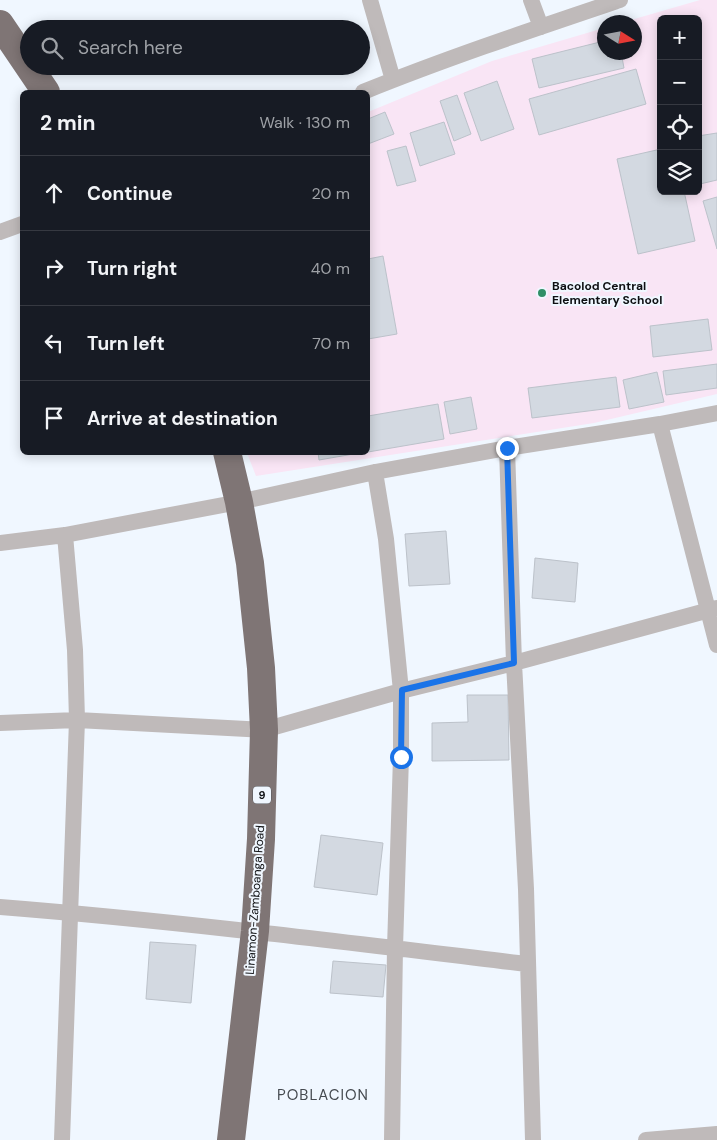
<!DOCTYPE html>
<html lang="en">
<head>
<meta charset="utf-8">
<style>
	body { margin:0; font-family:"DM Sans",sans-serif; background:#20242c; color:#f1f3f6 }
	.controls { position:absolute; right:15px; top:15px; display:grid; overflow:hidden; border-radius:8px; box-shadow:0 2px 12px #0003 }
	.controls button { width:45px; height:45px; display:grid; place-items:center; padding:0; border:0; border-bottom:1px solid #363941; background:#171b24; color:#f1f3f6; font:25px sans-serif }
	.compass { position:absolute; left:597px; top:15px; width:45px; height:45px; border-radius:50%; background:#171b24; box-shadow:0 2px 12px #0003; rotate:101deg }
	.stop { position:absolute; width:15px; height:15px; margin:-11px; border:4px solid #1a73e8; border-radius:50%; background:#fff }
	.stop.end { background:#1a73e8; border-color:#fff; box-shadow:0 1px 5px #0008 }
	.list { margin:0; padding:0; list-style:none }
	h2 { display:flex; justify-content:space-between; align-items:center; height:65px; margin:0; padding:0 20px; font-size:21px }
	h2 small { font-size:16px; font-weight:400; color:#9ea1a6 }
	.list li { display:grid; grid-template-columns:32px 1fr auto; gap:15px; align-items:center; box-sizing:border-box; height:75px; padding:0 20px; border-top:1px solid #363941 }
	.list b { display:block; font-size:19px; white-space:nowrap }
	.list em { font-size:16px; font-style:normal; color:#9ea1a6 }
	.icon { flex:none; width:28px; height:28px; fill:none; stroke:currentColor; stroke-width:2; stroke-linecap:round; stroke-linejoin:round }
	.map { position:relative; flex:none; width:717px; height:1140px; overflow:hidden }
	.search { position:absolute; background:#171b24; box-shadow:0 2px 12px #0003; left:20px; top:20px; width:350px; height:55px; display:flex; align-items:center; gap:12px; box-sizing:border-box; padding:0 18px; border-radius:28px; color:#9ea1a6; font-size:19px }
	.panel { position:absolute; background:#171b24; box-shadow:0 2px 12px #0003; left:20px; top:90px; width:350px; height:365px; border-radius:8px }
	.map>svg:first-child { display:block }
	.education { fill:#f9e5f5; fill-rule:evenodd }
	.building { fill:#d3d9e1; stroke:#bcc2ca }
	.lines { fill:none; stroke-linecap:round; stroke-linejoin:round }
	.street { stroke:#bfbaba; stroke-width:16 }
	.highway { stroke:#7f7575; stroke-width:28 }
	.route { stroke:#1a73e8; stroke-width:6 }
	.poi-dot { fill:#308f67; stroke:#f0f7ff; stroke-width:2 }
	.labels { text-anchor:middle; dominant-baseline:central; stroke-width:4; stroke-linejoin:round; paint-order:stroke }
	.shield { fill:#f0f7ff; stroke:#52555a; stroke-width:1 }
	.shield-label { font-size:11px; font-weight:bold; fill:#0e1013 }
	.poi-label { font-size:12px; font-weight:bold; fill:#0e1013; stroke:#f0f7ff; text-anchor:start }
	.street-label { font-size:12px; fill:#0e1013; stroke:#f0f7ff }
	.quarter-label { font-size:15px; letter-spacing:1px; fill:#454a50; stroke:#f0f7ff }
</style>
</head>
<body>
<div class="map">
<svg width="717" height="1140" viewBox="0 0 717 1140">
	<rect width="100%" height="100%" fill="#f0f7ff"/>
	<!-- education -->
	<path class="education" d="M700 0H717V394L594 423 256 476 247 453 368 452V112L492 61 604 28V52H634V22H624ZM661 19H698V191H661Z"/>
	<!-- building -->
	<path class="building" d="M604 41V52H621L624 68 539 88 532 59Z
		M636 69 646 104 539 135 529 99Z
		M497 81 514 129 481 141 464 93Z
		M457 95 471 134 454 141 440 101Z
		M385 112 394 134 368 144V119Z
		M444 122 455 154 420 166 410 133Z
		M717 133V180L700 184 698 173V136Z
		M406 146 416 181 397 186 387 151Z
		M661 149V191H684L695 241 638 254 617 159Z
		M717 197V249L703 201Z
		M383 256 397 334 368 339V259Z
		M708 319 712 350 653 357 650 326Z
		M717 364V388L666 395 663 371Z
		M657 372 664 402 629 409 623 380Z
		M616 377 620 407 532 418 528 388Z
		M471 397 477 429 450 434 444 402Z
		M438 404 444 439 368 452V416Z
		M318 452H365L319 460Z
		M446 531 450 584 409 586 405 534Z
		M535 558 578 563 575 602 532 598Z
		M467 695H508L509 760 432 761V723L468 722Z
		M321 835 383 843 377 895 314 887Z
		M150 942 196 945 191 1003 146 999Z
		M333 961 386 965 383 997 330 993Z"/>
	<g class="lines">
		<!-- street -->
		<path class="street" d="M370 0 393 80
			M531 0 541 27
			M363 92C447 58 534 29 620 0
			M0 232 22 224
			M660 424 717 645
			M507 448 514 663 526 889 533 1140
			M375 472 386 539 401 691V757L395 948 392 1140
			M0 543 65 535 239 502 375 472 507 448 660 424 717 413
			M0 723 77 720 264 730 401 691 514 663 717 608
			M0 907C176 921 352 943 527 964
			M62 1140 77 720 75 650 65 535
			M646 1140 717 1134"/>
		<!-- highway -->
		<path class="highway" d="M0 24 46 92
			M227 452 239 502 250 563 261 668 264 730 261 839 255 931 231 1140"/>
	</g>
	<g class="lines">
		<!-- route -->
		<path class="route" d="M401 757 402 690 514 663 507 448"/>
	</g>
	<!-- markers -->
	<circle class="poi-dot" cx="542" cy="293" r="5"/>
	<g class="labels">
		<!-- shield labels -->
		<rect class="shield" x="253" y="786.5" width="18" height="17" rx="4"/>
		<g class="shield-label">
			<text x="262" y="795">9</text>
		</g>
		<!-- poi labels -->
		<g class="poi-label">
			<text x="552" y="286">Bacolod Central<tspan x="552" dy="14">Elementary School</tspan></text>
		</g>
		<!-- street labels -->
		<g class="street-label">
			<text transform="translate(255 900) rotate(-86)">Linamon-Zamboanga Road</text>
		</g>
		<!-- quarter labels -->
		<g class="quarter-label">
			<text x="323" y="1095">POBLACION</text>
		</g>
	</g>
</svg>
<div class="controls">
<button>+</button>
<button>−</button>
<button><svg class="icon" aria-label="locate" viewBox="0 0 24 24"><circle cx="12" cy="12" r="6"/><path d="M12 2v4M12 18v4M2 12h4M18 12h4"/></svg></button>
<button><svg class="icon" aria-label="layers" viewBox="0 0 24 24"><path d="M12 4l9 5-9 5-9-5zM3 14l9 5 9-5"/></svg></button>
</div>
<svg class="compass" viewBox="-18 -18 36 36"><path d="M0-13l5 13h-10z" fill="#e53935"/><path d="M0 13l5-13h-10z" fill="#9ea1a6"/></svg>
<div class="stop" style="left:401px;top:757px"></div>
<div class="stop end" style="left:507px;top:448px"></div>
<div class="search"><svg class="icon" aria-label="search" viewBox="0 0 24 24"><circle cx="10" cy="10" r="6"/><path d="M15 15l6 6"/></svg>Search here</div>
<section class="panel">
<h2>2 min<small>Walk · 130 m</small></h2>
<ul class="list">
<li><svg class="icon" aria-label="ahead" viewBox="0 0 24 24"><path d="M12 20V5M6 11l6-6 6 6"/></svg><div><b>Continue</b></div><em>20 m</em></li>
<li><svg class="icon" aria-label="right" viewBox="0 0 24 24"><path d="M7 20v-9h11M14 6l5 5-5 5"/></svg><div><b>Turn right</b></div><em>40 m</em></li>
<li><svg class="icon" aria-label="left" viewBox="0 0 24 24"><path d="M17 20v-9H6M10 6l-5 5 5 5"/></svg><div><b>Turn left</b></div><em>70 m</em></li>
<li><svg class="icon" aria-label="arrive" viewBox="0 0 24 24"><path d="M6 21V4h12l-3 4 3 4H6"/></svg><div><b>Arrive at destination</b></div></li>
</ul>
</section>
</div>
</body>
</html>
